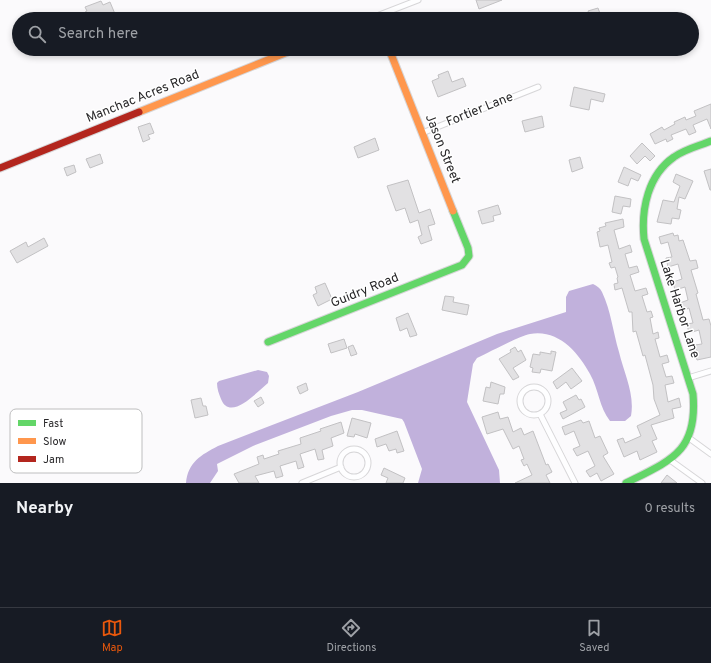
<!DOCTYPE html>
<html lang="en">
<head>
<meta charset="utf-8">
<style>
	body { margin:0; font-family:Overpass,sans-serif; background:#242831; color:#f1f3f6 }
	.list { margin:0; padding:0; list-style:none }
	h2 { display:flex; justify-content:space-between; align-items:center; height:52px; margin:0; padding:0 16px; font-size:17px }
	h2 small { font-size:13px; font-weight:400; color:#9ea1a6 }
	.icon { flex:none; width:22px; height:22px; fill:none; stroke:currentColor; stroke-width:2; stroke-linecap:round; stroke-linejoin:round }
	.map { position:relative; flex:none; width:711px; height:483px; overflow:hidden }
	.search { position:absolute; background:#171b24; box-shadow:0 2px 6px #0003; left:12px; right:12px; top:12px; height:44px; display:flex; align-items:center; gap:10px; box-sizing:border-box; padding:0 14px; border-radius:22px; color:#9ea1a6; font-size:15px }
	.sheet { height:124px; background:#171b24 }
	nav { display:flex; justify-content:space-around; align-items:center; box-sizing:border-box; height:56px; border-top:1px solid #363941; background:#171b24; font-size:11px; color:#9ea1a6 }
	nav a { display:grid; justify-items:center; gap:2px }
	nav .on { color:#ea580c }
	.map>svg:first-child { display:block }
	.water { fill:#c1b1dc }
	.building { fill:#e2e1e3; stroke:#c2c1c3 }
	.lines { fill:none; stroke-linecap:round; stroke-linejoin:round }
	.street-casing { stroke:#d7d6d8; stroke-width:7 }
	.fast-casing { stroke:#d7d6d8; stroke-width:9 }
	.slow-casing { stroke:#d7d6d8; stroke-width:9 }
	.jam-casing { stroke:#d7d6d8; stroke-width:9 }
	.street { stroke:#fefeff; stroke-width:5 }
	.fast { stroke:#63d668; stroke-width:7 }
	.slow { stroke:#ff974d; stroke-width:7 }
	.jam { stroke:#b3261e; stroke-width:7 }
	.labels { text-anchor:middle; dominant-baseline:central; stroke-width:3; stroke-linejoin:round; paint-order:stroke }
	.street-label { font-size:13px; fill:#282729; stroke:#fff }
	.key { fill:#fff; stroke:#bebebf; stroke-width:1 }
	.key-label { font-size:11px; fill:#282729 }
</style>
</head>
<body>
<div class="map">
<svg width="711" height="483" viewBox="0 0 711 483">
	<rect width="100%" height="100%" fill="#fbfafc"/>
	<!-- water -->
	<path class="water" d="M593 284C597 286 600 288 602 292 611 311 613 332 619 352 624 373 635 394 631 416L625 421H610C599 407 599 390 590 374 578 352 558 329 530 334 517 337 490 352 477 358L473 364 467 402 499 470 500 483H418L422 469 404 422 402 419 362 410H352L331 416 253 446 217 464 218 471 210 483H186C188 462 201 455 218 446L358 392 497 334 566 312V297L569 291Z
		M258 370 267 372 269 376 268 383C257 392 230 422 221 399 219 394 217 389 217 383L219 381Z"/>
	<!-- building -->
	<path class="building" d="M476 0H502L479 9Z
		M101 1 103 5 110 2 115 14 101 19H87L85 12 87 11 85 7Z
		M598 8 602 19H591L588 11Z
		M448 71 452 82 463 78 466 86 438 97 432 81 439 78 438 75Z
		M574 87 605 94 603 102 591 99 589 110 570 106Z
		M711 104V129L707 119 693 125 696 132 689 135 686 129 671 135 673 139 667 142 666 139 655 144 650 134 662 127 664 130 675 124 674 122 685 117 686 120 696 116 694 111Z
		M542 116 544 127 525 132 522 121Z
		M150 123 154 133 148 135 150 139 143 142 138 127Z
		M375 138 379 150 358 158 354 147Z
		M642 143 655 156 650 161 645 156 637 164 630 156Z
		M100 154 103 163 90 168 86 159Z
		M580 157 583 168 572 172 569 160Z
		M74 165 76 172 67 176 64 168Z
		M624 167 641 175 638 181 631 178 628 186 618 182Z
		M711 169V190H710L704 171Z
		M676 174 693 181 685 199 679 197 677 209 681 210 679 219 672 218 671 224 657 222 663 200 674 202 680 186 673 182Z
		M408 180 419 213 430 209 435 224 428 226 432 240 421 244 418 237 422 235 418 220 410 223 405 208 396 211 387 186Z
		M615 196 631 199 630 207 623 206 621 214 612 212Z
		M498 205 501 214 493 216 494 221 482 224 478 211Z
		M623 219 624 227 614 230 619 249 630 245 632 252 625 254 629 268 637 266 639 272 630 275 635 291 646 288 648 294 642 296 647 312 651 311 653 317 650 318 653 334 658 332 659 338 655 339 660 357 667 355 669 362 662 364 666 377 672 376 674 383 665 385 668 402 679 398 681 407 672 409 674 418 651 425 657 439 652 441 657 452 640 460 637 451 624 457 617 440 623 438 625 443 641 436 637 426 660 415 654 399 653 385 645 355 643 356 636 331 633 332 632 312H629L622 288 615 290 614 284 618 283 617 278 618 277 615 267 611 268 609 263 612 262 608 245 600 247 597 232 600 231 599 228 606 226 605 223Z
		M673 233 674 236 678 235 679 241 683 240 690 261 696 260 698 268 691 270 698 293 696 294 703 320 709 319 711 326V357L697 360 694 351H697L695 345 702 344 699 330 689 333 687 324 693 323 689 308 682 311 680 303 688 300 685 287 675 290 673 282 682 279 678 264 668 267 666 258 672 257 668 242 661 244 659 237Z
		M44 238 48 246 17 263 10 251 26 242 28 247Z
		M325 283 332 299 318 306 313 295 317 293 315 287Z
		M445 296 454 297 453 302 469 305 467 315 442 310Z
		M408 313 417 335 410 337 407 328 400 331 396 318Z
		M344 339 347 348 331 353 328 344Z
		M353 345 357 354 351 356 348 347Z
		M515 347 518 352 521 350 526 360 513 368 519 377 513 380 499 359 511 352 510 350Z
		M551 351 556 352 552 371 541 369 540 373 532 372 533 368 530 367 533 354 540 355V352L551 354Z
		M572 368 582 381 571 389 566 382 557 389 553 382Z
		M491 382 505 387 504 394H500L498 404 483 401 486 387 490 388Z
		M306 383 308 390 300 394 297 387Z
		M576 395 579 400 581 399 585 407 563 419 560 413 567 410 563 402Z
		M261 397 264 403 258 407 254 401Z
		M201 398 203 406H206L208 415 195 418 191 400Z
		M498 412 500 419 508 417 513 432 521 428 524 435 533 431 546 465 548 464 552 472 546 475 550 483H515L532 475 527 464 524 466 521 460 524 459 519 446 513 449 503 429 487 434 482 417Z
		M352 418 371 423 367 438 355 434 354 437 347 436Z
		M581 420 583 423 589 421 595 438 600 436 608 453 603 456 614 474 601 481 597 473 590 477 586 471 595 466 588 451 577 456 573 449 580 446 574 431 565 435 562 427Z
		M341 422 344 433 331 438 333 446 322 450 324 459 318 460 315 449 300 454 304 467 298 469 296 461 280 466 283 476 276 478 274 471 255 476 259 483H239L234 474 259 464 257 457 263 455 264 459 279 454 278 451 301 444 300 438 321 431 320 429Z
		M397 431 404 451 397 453 396 449 389 451 386 444 377 447 375 439Z
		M384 468 405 478 403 483H386L388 478 381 475Z
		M667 475 677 483H661Z"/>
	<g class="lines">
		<defs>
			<path id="street" d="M369 19 418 0
				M422 133 538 87
				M688 378 711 371
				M520 401a14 14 0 1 1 28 0a14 14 0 1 1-28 0Z
				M540 414 575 483
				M689 438 711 454
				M340 463a14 14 0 1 1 28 0a14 14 0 1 1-28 0Z
				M670 460 702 483
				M302 483 341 467"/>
			<path id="fast" d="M268 342 462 265 469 256 468 248 453 211
				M626 483C672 460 698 451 693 394L644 239C641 209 648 175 674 157 685 149 699 146 711 141"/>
			<path id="slow" d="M389 49 453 211
				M139 112 295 49"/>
			<path id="jam" d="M0 168 139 112"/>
		</defs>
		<!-- street casing -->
		<use href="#street" class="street-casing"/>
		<!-- fast casing -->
		<use href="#fast" class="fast-casing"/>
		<!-- slow casing -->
		<use href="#slow" class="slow-casing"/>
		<!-- jam casing -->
		<use href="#jam" class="jam-casing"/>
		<!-- street -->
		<use href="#street" class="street"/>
		<!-- fast -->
		<use href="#fast" class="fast"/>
		<!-- slow -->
		<use href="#slow" class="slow"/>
		<!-- jam -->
		<use href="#jam" class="jam"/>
	</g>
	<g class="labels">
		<!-- street labels -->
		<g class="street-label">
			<text transform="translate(143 97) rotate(-22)">Manchac Acres Road</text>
			<text transform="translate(480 110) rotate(-22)">Fortier Lane</text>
			<text transform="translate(442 149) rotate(68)">Jason Street</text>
			<text transform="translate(365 291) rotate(-22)">Guidry Road</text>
			<text transform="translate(679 309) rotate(72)">Lake Harbor Lane</text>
		</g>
	</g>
	<!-- legend -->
	<rect x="10" y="409" width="132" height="64" rx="6" class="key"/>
	<rect x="18" y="420" width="18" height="6" fill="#63d668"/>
	<rect x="18" y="438" width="18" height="6" fill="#ff974d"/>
	<rect x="18" y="456" width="18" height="6" fill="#b3261e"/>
	<g class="key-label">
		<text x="43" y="427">Fast</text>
		<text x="43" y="445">Slow</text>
		<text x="43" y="463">Jam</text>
	</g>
</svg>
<div class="search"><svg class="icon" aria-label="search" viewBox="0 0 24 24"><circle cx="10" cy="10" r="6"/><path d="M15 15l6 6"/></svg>Search here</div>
</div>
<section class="sheet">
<h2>Nearby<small>0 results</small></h2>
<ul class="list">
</ul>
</section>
<nav>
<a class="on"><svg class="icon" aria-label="map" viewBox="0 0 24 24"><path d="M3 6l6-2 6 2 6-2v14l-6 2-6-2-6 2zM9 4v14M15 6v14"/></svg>Map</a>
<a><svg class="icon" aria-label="directions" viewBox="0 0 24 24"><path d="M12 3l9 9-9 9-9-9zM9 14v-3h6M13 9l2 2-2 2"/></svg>Directions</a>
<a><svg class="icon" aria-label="saved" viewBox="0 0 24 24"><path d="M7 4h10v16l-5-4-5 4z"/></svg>Saved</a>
</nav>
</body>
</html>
